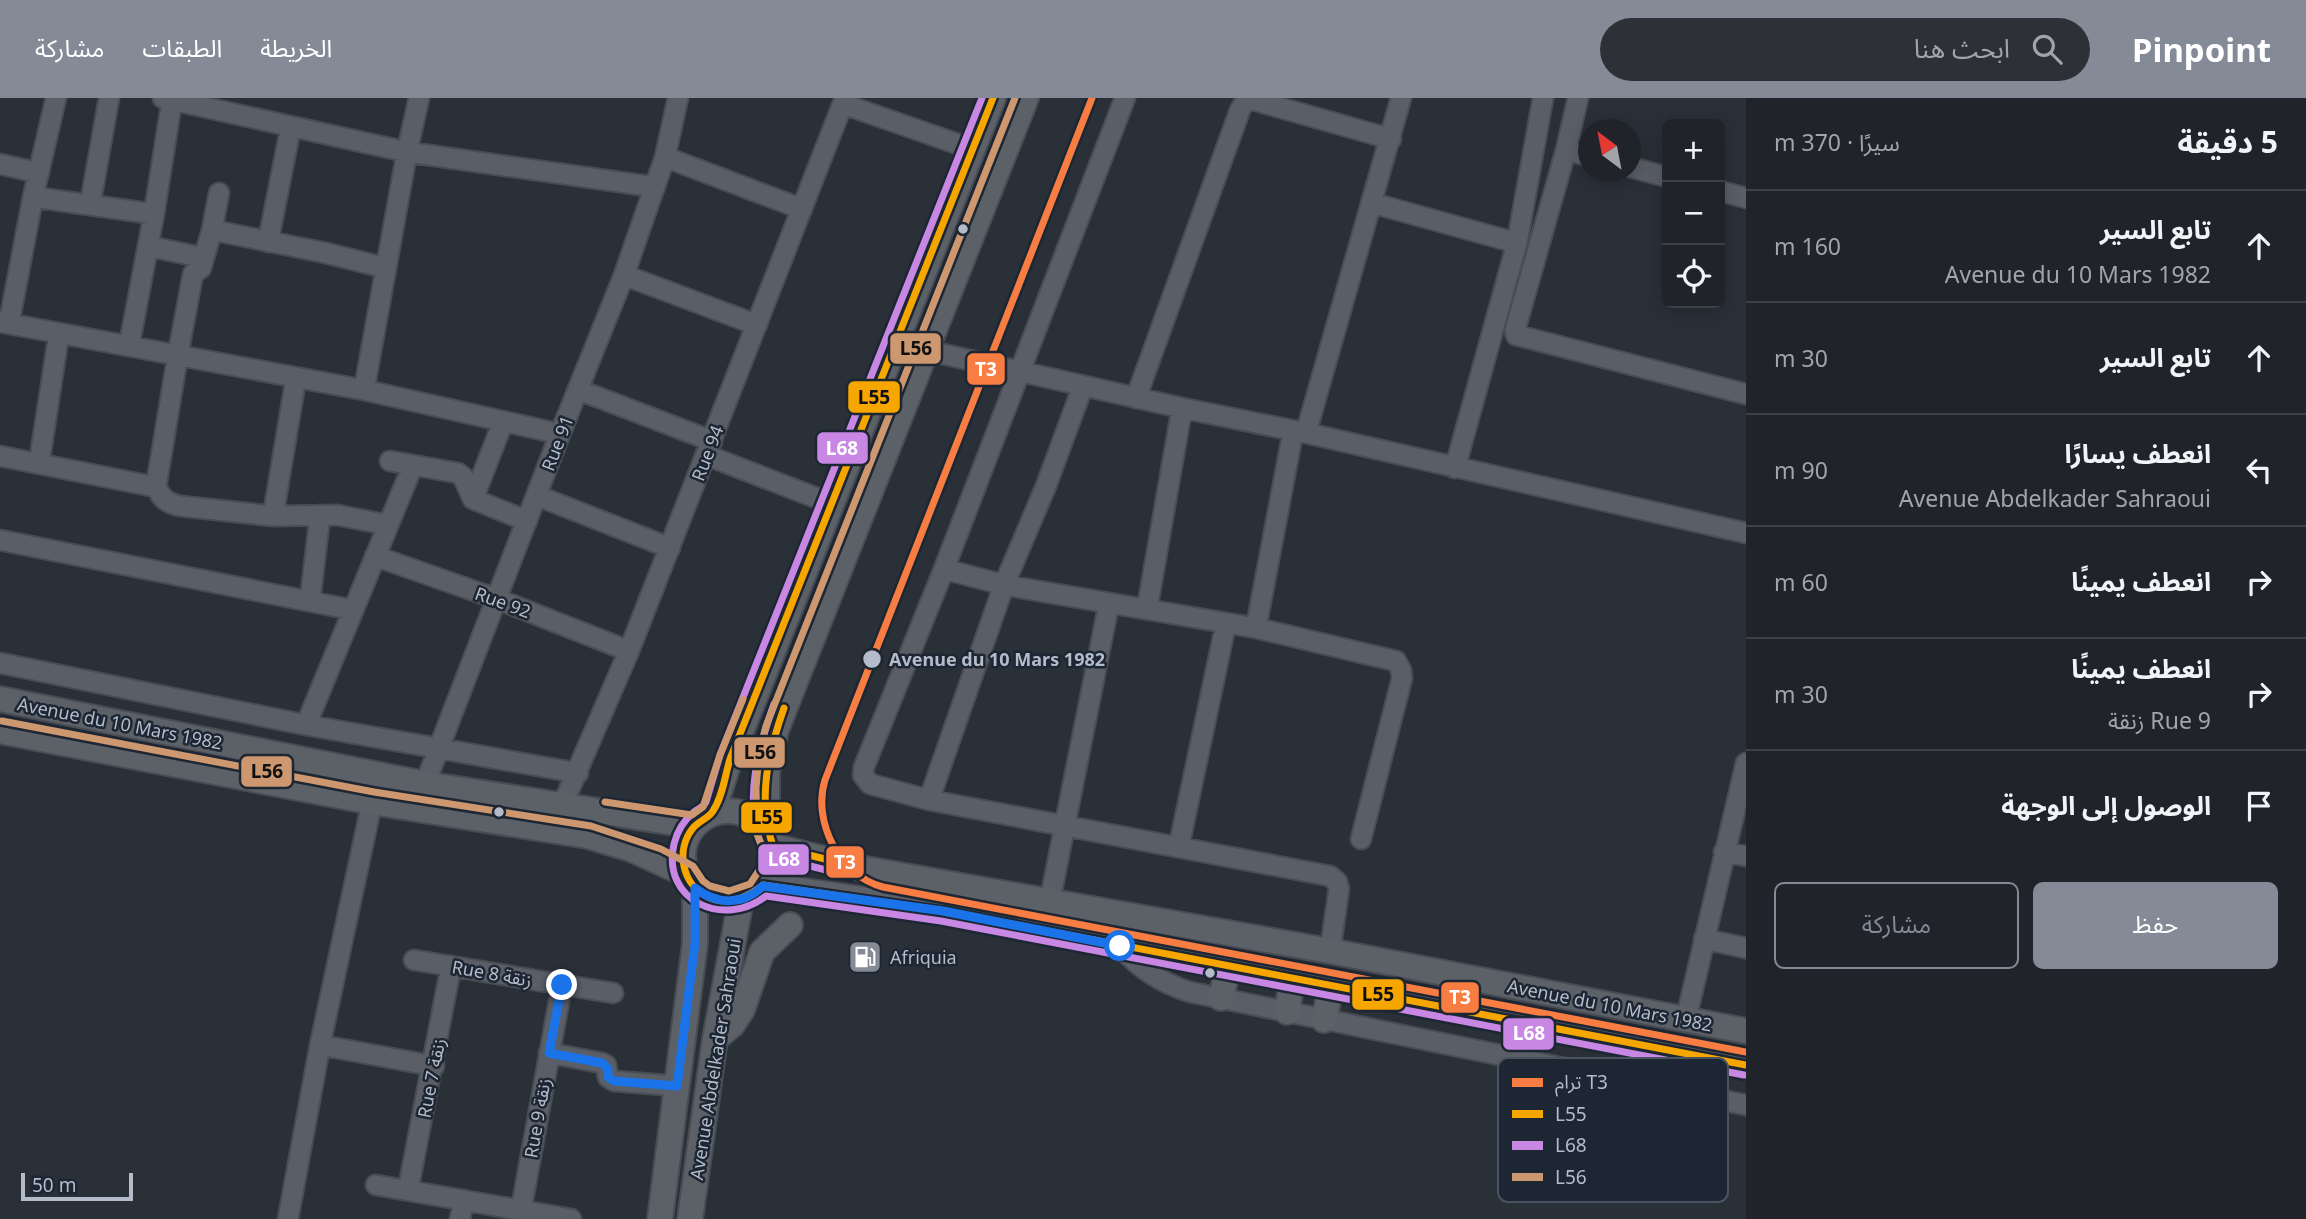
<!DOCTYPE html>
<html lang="ar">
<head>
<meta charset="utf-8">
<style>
	body { margin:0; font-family:"Noto Sans","Noto Sans Arabic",sans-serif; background:#2d3036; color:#f1f3f6; direction:rtl }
	.controls { position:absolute; right:21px; top:21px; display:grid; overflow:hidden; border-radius:10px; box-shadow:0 4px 18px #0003 }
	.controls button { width:63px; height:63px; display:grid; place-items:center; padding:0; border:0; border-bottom:2px solid #3d4147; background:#20242a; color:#f1f3f6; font:35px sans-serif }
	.compass { position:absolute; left:1578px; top:21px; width:63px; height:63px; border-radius:50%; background:#20242a; box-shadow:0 4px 18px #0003; rotate:328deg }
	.scale { position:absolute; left:21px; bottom:18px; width:112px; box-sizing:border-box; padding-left:7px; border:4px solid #b4bcc9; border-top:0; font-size:19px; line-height:24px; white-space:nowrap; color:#b4bcc9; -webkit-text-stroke:5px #1d2633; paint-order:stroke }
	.stop { position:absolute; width:21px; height:21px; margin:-16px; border:5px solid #1a73e8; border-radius:50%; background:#fff }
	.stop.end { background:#1a73e8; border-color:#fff; box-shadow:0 2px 7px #0008 }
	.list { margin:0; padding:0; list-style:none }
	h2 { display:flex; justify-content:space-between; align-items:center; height:91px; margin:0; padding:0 28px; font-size:30px }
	h2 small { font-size:23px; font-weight:400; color:#a2a4a8 }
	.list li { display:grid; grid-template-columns:46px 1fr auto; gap:21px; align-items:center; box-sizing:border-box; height:112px; padding:0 28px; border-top:2px solid #3d4147 }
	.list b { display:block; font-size:26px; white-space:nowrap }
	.list p { margin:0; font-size:23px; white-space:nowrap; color:#a2a4a8 }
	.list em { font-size:23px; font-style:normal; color:#a2a4a8 }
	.actions { display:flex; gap:14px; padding:21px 28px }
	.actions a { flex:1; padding:16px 0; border:2px solid #848b96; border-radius:10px; text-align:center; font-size:24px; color:#848b96 }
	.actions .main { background:#848b96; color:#fff }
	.icon { flex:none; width:38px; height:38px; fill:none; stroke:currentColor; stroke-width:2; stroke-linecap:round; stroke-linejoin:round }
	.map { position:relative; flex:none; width:1746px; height:1121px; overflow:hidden; direction:ltr }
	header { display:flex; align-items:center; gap:42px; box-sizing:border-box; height:98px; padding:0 35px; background:#848b96; color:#fff }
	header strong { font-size:33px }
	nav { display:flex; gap:38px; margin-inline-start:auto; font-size:24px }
	.search { width:490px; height:63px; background:#2d3036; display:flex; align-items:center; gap:18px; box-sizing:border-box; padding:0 24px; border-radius:38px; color:#a2a4a8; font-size:26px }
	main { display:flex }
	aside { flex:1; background:#20242a }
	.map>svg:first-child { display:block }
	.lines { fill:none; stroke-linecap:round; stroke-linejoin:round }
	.minor-casing { stroke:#484c53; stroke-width:23 }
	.major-casing { stroke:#484c55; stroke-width:28 }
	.minor { stroke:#5a5e66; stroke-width:19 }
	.major { stroke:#5c6168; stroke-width:24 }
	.bus-1-casing { stroke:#1d2633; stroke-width:12 }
	.bus-2-casing { stroke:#1d2633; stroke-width:12 }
	.bus-3-casing { stroke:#1d2633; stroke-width:12 }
	.bus-1 { stroke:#f7a600; stroke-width:7 }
	.bus-2 { stroke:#c787e3; stroke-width:7 }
	.bus-3 { stroke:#cd976f; stroke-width:7 }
	.tram-1-casing { stroke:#1d2633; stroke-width:12 }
	.tram-1 { stroke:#f77d43; stroke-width:7 }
	.route { stroke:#1a73e8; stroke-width:9 }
	.bus-dot { fill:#b4bcc9; stroke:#1d2633; stroke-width:2.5 }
	.labels { text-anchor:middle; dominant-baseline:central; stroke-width:5; stroke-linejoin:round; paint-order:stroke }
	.street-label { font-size:18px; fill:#b4bcc9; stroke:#1d2633 }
	.stop-label { font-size:18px; font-weight:bold; fill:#b4bcc9; stroke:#1d2633; text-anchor:start }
	.poi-label { font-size:18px; fill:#b4bcc9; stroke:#1d2633; text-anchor:start }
	.key { fill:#1d2633; stroke:#4a5360; stroke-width:2 }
	.key-label { font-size:19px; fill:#b4bcc9 }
	.line-badge { stroke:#1d2633; stroke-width:2.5 }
	.badge-label { font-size:19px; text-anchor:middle; font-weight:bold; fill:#fff }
	.pale-badge-label { font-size:19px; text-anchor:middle; font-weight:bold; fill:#111 }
</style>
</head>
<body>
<header>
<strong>Pinpoint</strong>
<div class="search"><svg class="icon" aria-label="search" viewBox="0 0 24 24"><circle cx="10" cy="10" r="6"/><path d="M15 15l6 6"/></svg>ابحث هنا</div>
<nav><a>الخريطة</a><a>الطبقات</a><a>مشاركة</a></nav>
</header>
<main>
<aside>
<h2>5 دقيقة<small>سيرًا · 370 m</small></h2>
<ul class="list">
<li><svg class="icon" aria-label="ahead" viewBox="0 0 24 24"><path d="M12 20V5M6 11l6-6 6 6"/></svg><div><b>تابع السير</b><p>Avenue du 10 Mars 1982</p></div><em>160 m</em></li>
<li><svg class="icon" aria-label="ahead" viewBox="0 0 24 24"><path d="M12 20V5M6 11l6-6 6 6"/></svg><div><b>تابع السير</b></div><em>30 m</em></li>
<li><svg class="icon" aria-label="left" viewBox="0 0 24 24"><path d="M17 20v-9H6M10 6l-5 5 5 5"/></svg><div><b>انعطف يسارًا</b><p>Avenue Abdelkader Sahraoui</p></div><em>90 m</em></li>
<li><svg class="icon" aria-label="right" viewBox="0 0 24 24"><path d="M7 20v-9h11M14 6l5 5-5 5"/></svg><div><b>انعطف يمينًا</b></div><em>60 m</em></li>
<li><svg class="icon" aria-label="right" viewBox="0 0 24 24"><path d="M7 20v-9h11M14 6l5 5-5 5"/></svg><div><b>انعطف يمينًا</b><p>Rue 9 زنقة</p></div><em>30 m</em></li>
<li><svg class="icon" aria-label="arrive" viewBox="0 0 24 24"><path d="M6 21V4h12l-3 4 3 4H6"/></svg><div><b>الوصول إلى الوجهة</b></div></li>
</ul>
<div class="actions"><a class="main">حفظ</a><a>مشاركة</a></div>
</aside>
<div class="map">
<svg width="1746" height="1121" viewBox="0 0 1746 1121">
	<rect width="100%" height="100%" fill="#2a3038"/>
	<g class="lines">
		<defs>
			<path id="minor" d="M56 0 33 99 154 116
				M163 0 407 54 655 89
				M1125 0 944 471 864 669 863 677 870 686 929 702 1330 778 1337 784 1339 791 1330 853
				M1578 0 1566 52 1515 232 1516 237 1746 296
				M843 6 972 51
				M1566 52 1588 58
				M665 59 802 111
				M0 66 39 75
				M1630 69 1667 79
				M1720 93 1746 100
				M219 95 212 132 201 170 193 176 178 256 156 389C162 401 167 405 180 408L273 418 337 417 388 427
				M1372 105 1517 145
				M90 107 109 0
				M212 132 326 155 386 170
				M268 144 291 28
				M148 148 204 160
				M624 177 757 227
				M0 224 364 292 560 336
				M9 225 33 99
				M129 248 154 116 172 2
				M925 252 1182 310 1306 335 1746 435
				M364 292 407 54 419 0
				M579 292 712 343
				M1136 300 1240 12 1245 4 1253 2 1391 41
				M1306 335 1401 0
				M706 357 832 406
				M0 358 156 389
				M390 363 458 375 463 379 473 401 527 423
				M39 366 59 235
				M1455 370 1517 145 1543 0
				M538 398 670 450
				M473 401 503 324
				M273 418 296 280
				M0 442 353 512
				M375 458 497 501 629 553
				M944 471 1004 487 1256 530 1396 563 1401 572 1402 580 1361 741
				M310 503 320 417
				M1147 511 1182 310
				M1256 530 1293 334
				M0 565 306 627 578 675
				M306 627 413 367
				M425 686 560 336 624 177 665 59 678 0
				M929 702 1004 487 1046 388 1083 288
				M562 708 629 553 845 0
				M1179 748 1226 525
				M1724 754 1746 758
				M1050 802 1109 505
				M1704 841 1746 850
				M1120 848C1139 871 1161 885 1190 894L1746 1007
				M414 862 613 895
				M1686 921 1746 665
				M320 947 434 968
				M549 955 602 965 606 967 608 979 614 983 677 988
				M376 1087 571 1121
				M408 1092 451 868
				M521 1112 562 887
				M288 1121 320 947 372 704
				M460 1121 464 1102"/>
			<path id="major" d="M0 601 425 686 694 728
				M0 633 372 704 588 738 631 751 686 776
				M683 758a45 45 0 1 1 90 0a45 45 0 1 1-90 0Z
				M712 716 730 661 993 0
				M767 735V674L776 632 1026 0
				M773 748 860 770 1330 853 1746 933
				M763 787 943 813 1331 889 1746 967
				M1221 900 1228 869
				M1287 914 1292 882
				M1324 922 1331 889
				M715 941 732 927 742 912 762 854 790 827
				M1668 992 1675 953
				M660 1121 695 845V790
				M690 1121 715 941 741 802"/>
		</defs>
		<!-- minor casing -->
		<use href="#minor" class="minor-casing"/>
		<!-- major casing -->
		<use href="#major" class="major-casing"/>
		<!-- minor -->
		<use href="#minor" class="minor"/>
		<!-- major -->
		<use href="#major" class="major"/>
		<defs>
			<path id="bus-1" d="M993 0 730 661C725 677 723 698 713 713 709 720 699 723 693 730 675 752 682 787 708 799 728 808 747 800 763 787L943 813 1746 967
				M784 610C768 655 757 702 773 748L853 768"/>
			<path id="bus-2" d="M982 0 720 657 706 704C703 710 699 710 694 714 684 722 677 734 674 746 661 803 724 831 766 798L941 823 1744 977
				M774 606C759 647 745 698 759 741 762 748 763 754 770 758L850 778"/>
			<path id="bus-3" d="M2 623 374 694 591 728 661 751 693 768 703 783 710 788 729 793 750 786 760 771 763 761V751L757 736 756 690 759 657 766 628 1015 0
				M605 704 692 717 703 709 720 657 743 601"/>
		</defs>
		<!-- bus-1 casing -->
		<use href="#bus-1" class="bus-1-casing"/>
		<!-- bus-2 casing -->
		<use href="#bus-2" class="bus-2-casing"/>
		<!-- bus-3 casing -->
		<use href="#bus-3" class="bus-3-casing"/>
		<!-- bus-1 -->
		<use href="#bus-1" class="bus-1"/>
		<!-- bus-2 -->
		<use href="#bus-2" class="bus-2"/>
		<!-- bus-3 -->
		<use href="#bus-3" class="bus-3"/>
		<defs>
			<path id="tram-1" d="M1092 0 825 682C812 724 840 778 883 789L1746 954"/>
		</defs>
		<!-- tram-1 casing -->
		<use href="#tram-1" class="tram-1-casing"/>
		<!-- tram-1 -->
		<use href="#tram-1" class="tram-1"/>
	</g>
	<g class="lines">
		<!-- route -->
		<path class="route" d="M562 887 549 955 602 965 608 971V979L614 983 677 988 695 845V790C717 807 742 808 763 788L943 813 1120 848"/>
	</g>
	<!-- icons -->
	<defs>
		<symbol id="fuel-square" viewBox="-11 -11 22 22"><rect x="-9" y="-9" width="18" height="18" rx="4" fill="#848b96" stroke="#1d2633"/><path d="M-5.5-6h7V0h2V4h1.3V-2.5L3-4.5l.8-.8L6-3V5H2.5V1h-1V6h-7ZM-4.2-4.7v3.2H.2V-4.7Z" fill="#fff"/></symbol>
	</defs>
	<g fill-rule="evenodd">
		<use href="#fuel-square" x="846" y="840" width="38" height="38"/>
	</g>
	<!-- markers -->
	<g class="bus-dot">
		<circle cx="963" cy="131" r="6"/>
		<circle cx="872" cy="561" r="10"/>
		<circle cx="499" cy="714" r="6"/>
		<circle cx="1210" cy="875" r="6"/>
	</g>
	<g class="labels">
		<!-- street labels -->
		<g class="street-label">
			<text transform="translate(557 345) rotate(-69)">Rue 91</text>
			<text transform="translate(707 355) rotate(-69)">Rue 94</text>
			<text transform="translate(503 504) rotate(20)">Rue 92</text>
			<text transform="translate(120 625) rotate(11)">Avenue du 10 Mars 1982</text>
			<text transform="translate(492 875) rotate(10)">Rue 8 زنقة</text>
			<text transform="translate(1610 907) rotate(11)">Avenue du 10 Mars 1982</text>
			<text transform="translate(715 961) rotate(-81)">Avenue Abdelkader Sahraoui</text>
			<text transform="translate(431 980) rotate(-79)">Rue 7 زنقة</text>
			<text transform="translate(537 1020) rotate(-80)">Rue 9 زنقة</text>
		</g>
		<!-- stop labels -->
		<g class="stop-label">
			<text x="889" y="561">Avenue du 10 Mars 1982</text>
		</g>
		<!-- poi labels -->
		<g class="poi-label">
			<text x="890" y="859">Afriquia</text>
		</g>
	</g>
	<!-- legend -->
	<rect x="1498" y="960" width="230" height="144" rx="10" class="key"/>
	<rect x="1512" y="980" width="31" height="9" fill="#f77d43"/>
	<rect x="1512" y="1012" width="31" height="8" fill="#f7a600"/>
	<rect x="1512" y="1043" width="31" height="9" fill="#c787e3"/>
	<rect x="1512" y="1075" width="31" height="8" fill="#cd976f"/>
	<g class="key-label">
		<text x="1555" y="991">ترام T3</text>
		<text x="1555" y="1023">L55</text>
		<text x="1555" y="1054">L68</text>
		<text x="1555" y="1086">L56</text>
	</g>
	<g class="line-badge">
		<rect x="889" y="234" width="53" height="33" rx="7" fill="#cd976f"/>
		<rect x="966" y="254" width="40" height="34" rx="7" fill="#f77d43"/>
		<rect x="847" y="282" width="54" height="34" rx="7" fill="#f7a600"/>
		<rect x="816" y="333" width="53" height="34" rx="7" fill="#c787e3"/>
		<rect x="733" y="638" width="53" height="33" rx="7" fill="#cd976f"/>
		<rect x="240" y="657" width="53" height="33" rx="7" fill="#cd976f"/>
		<rect x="740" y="703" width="53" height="33" rx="7" fill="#f7a600"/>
		<rect x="757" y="745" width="53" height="33" rx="7" fill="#c787e3"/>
		<rect x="825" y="747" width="40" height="34" rx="7" fill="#f77d43"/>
		<rect x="1351" y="880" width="54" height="33" rx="7" fill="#f7a600"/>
		<rect x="1440" y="883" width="40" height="33" rx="7" fill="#f77d43"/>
		<rect x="1502" y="919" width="53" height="34" rx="7" fill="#c787e3"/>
	</g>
	<g class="badge-label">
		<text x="986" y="278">T3</text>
		<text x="842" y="357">L68</text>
		<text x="784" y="768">L68</text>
		<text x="845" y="771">T3</text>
		<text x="1460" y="906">T3</text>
		<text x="1529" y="942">L68</text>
	</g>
	<g class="pale-badge-label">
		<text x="916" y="257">L56</text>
		<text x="874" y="306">L55</text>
		<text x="760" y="661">L56</text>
		<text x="267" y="680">L56</text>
		<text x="767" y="726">L55</text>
		<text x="1378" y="903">L55</text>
	</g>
</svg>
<div class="controls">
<button>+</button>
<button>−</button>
<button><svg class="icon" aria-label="locate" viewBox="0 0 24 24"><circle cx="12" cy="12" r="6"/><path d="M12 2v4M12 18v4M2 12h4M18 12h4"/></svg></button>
</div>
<svg class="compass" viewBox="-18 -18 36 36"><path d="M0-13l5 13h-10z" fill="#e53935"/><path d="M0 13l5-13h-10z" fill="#a2a4a8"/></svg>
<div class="scale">50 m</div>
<div class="stop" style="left:1120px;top:848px"></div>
<div class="stop end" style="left:562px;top:887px"></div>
</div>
</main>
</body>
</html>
